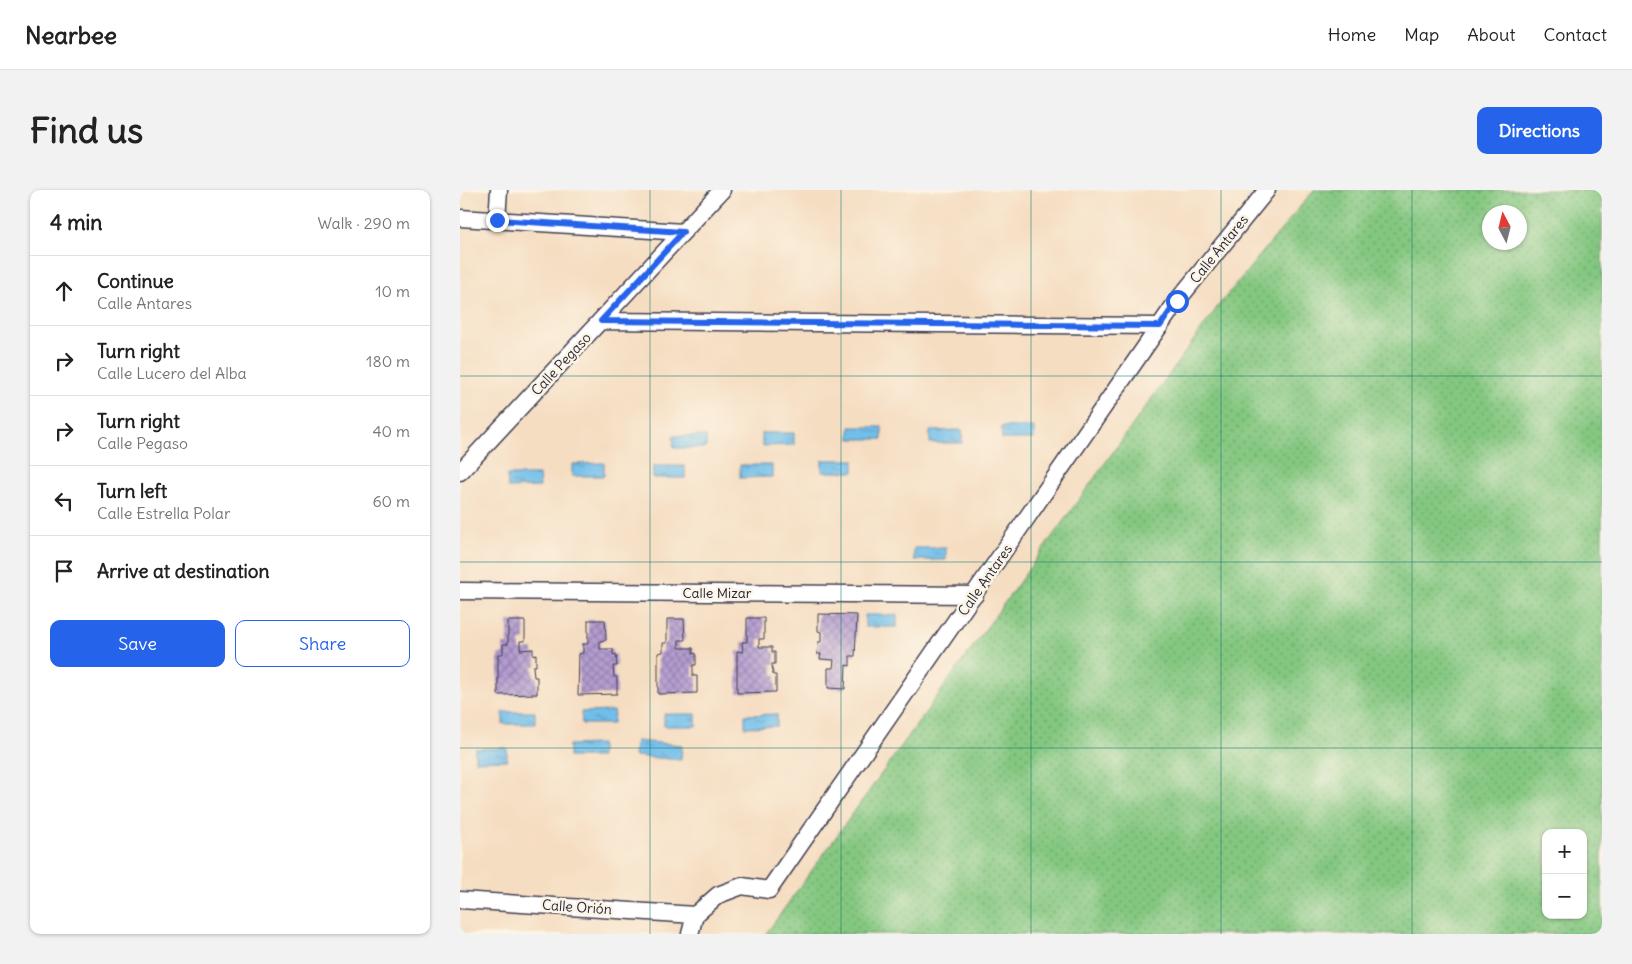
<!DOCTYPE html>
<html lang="en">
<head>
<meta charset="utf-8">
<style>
	body { margin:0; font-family:Delius,sans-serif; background:#f2f2f2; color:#222 }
	.controls { position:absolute; right:15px; bottom:15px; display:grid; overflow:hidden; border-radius:10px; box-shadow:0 1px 4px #0004 }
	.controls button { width:45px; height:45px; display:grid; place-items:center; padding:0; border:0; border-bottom:1px solid #e0e0e0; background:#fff; color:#222; font:25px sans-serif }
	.compass { position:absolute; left:1022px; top:15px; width:45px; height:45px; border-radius:50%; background:#fff; box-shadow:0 1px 4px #0004; rotate:353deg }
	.stop { position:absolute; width:15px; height:15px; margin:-11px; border:4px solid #2563eb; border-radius:50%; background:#fff }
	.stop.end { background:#2563eb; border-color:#fff; box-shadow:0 1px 5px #0008 }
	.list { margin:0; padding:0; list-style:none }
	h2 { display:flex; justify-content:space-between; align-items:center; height:65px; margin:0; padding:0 20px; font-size:21px }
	h2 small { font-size:16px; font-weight:400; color:#767676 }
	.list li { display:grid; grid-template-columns:32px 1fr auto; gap:15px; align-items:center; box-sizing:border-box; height:70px; padding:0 20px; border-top:1px solid #e0e0e0 }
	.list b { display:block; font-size:19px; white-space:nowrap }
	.list p { margin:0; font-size:16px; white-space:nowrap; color:#767676 }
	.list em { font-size:16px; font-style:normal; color:#767676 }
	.actions { display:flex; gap:10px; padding:15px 20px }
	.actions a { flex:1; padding:11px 0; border:1px solid #2563eb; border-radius:10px; text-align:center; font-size:18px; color:#2563eb }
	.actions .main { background:#2563eb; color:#fff }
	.icon { flex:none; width:28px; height:28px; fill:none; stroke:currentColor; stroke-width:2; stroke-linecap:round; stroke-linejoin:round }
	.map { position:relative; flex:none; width:1142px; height:744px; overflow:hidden; border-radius:10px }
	header { display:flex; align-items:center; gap:30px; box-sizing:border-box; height:70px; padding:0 25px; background:#fff; border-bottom:1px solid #e0e0e0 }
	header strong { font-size:24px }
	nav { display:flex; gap:28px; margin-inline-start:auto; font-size:18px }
	.intro { display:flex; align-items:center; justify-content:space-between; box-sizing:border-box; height:120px; padding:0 30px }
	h1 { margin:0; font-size:35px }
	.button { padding:12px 22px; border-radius:10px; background:#2563eb; color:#fff; font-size:18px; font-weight:700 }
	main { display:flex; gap:30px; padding:0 30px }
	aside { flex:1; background:#fff; border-radius:10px; box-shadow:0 1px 4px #0004 }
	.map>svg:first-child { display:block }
	.green { fill:url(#green-dots); stroke:#52745e; fill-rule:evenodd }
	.water { fill:url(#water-ripples); stroke:#497092 }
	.building { fill:url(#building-cross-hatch) }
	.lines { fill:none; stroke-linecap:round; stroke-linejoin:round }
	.street-casing { stroke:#423e4f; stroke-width:19 }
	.street { stroke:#fff; stroke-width:16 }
	.route { stroke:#2563eb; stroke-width:6 }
	.grid { fill:none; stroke:#0f766e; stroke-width:1; stroke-opacity:0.55 }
	.labels { text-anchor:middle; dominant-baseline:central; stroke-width:5; stroke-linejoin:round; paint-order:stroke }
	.street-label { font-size:14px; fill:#22223b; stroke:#fcf5e5 }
</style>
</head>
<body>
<header>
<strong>Nearbee</strong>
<nav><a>Home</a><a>Map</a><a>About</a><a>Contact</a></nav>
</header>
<div class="intro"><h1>Find us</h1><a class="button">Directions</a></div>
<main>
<aside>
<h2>4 min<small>Walk · 290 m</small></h2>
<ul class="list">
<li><svg class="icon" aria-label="ahead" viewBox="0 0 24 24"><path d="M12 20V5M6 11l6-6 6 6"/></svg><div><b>Continue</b><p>Calle Antares</p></div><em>10 m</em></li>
<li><svg class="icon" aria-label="right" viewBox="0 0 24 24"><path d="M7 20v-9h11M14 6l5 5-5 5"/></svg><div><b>Turn right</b><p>Calle Lucero del Alba</p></div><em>180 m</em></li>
<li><svg class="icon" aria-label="right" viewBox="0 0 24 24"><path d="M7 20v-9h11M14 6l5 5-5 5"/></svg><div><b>Turn right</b><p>Calle Pegaso</p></div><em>40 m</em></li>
<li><svg class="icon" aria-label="left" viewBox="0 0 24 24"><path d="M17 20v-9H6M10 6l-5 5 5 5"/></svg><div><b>Turn left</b><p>Calle Estrella Polar</p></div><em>60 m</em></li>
<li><svg class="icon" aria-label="arrive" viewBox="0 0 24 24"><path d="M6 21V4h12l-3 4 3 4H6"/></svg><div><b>Arrive at destination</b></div></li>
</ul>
<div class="actions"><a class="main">Save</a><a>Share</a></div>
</aside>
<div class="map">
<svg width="1142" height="744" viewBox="0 0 1142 744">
	<defs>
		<pattern id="green-dots" width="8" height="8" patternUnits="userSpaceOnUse" patternTransform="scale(1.25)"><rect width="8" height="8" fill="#83c780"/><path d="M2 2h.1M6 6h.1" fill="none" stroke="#6ba16a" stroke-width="1.8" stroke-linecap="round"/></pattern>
		<pattern id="water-ripples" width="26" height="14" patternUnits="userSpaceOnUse" patternTransform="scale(1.25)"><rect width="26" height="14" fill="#70beea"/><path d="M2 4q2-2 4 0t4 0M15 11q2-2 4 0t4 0" fill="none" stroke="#5c9abf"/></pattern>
		<pattern id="building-cross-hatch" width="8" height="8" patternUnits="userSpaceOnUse" patternTransform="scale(1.25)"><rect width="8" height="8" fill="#b49cd0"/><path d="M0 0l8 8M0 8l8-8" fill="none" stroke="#927faa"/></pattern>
	</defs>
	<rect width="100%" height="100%" fill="#fcf5e5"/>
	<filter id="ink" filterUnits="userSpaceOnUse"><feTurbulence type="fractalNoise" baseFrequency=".02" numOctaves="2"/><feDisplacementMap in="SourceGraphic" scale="10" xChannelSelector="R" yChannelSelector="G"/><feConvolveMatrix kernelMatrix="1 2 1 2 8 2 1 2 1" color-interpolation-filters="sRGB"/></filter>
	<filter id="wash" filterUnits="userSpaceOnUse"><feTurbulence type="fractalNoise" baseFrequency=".0096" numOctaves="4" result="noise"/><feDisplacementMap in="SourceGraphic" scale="20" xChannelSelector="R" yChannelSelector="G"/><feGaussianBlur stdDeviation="1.12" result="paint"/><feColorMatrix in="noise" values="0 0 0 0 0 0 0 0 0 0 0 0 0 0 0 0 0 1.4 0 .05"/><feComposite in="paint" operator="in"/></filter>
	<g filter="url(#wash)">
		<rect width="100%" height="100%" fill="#f5ddc1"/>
		<!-- green -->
		<path class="green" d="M854 0H1142V744H306L759 115ZM1030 22H1060V52H1030ZM1086 643H1123V725H1086Z"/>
		<!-- water -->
		<path class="water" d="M390 237H422V249H390Z
			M541 237H574V249H542Z
			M502 240V253H470V241Z
			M302 243H334V255L302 256Z
			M213 246H246V258H214Z
			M362 270H394V282H362Z
			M144 273V286H112V274Z
			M280 275H312V287L280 288Z
			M193 276H225V288H193Z
			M47 285H79L80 297 48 298Z
			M454 358H486V370H454Z
			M405 425H437V437H405Z
			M154 521 153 534H122L121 522Z
			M43 522H75V534H43Z
			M204 524H236V536H204Z
			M317 524V536L285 537V525Z
			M176 551 222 555 221 570 174 566Z
			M141 554V567H109V555Z
			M47 558V570L15 571V559Z"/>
		<g id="blocks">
			<!-- building -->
			<path class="building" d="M358 424 397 425 395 466H390V476L386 475 385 499 368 498V478H373L374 470 360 469 361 464H357L358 452H361V442L358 441Z
				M287 428H304V449H299V457H312V462H315V474H312L313 485H316V502L277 503V461L283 462 282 452H287Z
				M207 429H224L225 450H219V458H233V464L236 463V475H233V486H237V503L198 504V463L203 462V453H207Z
				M128 430H145L146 450 140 451V459H153V465L156 464 157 476H153L154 487H157V504L118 505 119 464 123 463V454H128Z
				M48 431H65V451H60V460L73 459V465L76 464V476H73L74 487H77V504L38 505V464H43V454H48Z"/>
		</g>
	</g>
	<g filter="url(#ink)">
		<use href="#blocks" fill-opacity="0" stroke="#423e4f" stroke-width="1"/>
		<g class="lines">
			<defs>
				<path id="street" d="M0 28 223 42
					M37 30 39 0
					M141 131 700 136
					M0 282 262 0
					M0 401 515 405
					M0 710 235 725
					M230 744 235 725 258 705 282 696 309 700 717 111 807 0"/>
			</defs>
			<!-- street casing -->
			<use href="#street" class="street-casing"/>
			<!-- street -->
			<use href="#street" class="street"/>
		</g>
	</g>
	<g class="lines" filter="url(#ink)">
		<!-- route -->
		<path class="route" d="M37 30 223 42 141 131 700 136 717 111"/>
	</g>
	<!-- grid -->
	<path class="grid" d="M190 0V744M381 0V744M571 0V744M761 0V744M952 0V744M0 186H1142M0 372H1142M0 558H1142"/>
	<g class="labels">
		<!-- street labels -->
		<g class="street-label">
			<text transform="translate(759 59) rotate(-51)">Calle Antares</text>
			<text transform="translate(101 174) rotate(-47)">Calle Pegaso</text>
			<text transform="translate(525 390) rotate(-55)">Calle Antares</text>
			<text x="257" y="403">Calle Mizar</text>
			<text transform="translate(117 717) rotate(4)">Calle Orión</text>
		</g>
	</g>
</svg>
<div class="controls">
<button>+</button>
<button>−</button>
</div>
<svg class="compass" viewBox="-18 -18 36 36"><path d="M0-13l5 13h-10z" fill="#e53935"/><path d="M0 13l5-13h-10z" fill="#767676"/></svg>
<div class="stop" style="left:717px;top:111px"></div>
<div class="stop end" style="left:37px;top:30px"></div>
</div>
</main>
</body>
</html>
